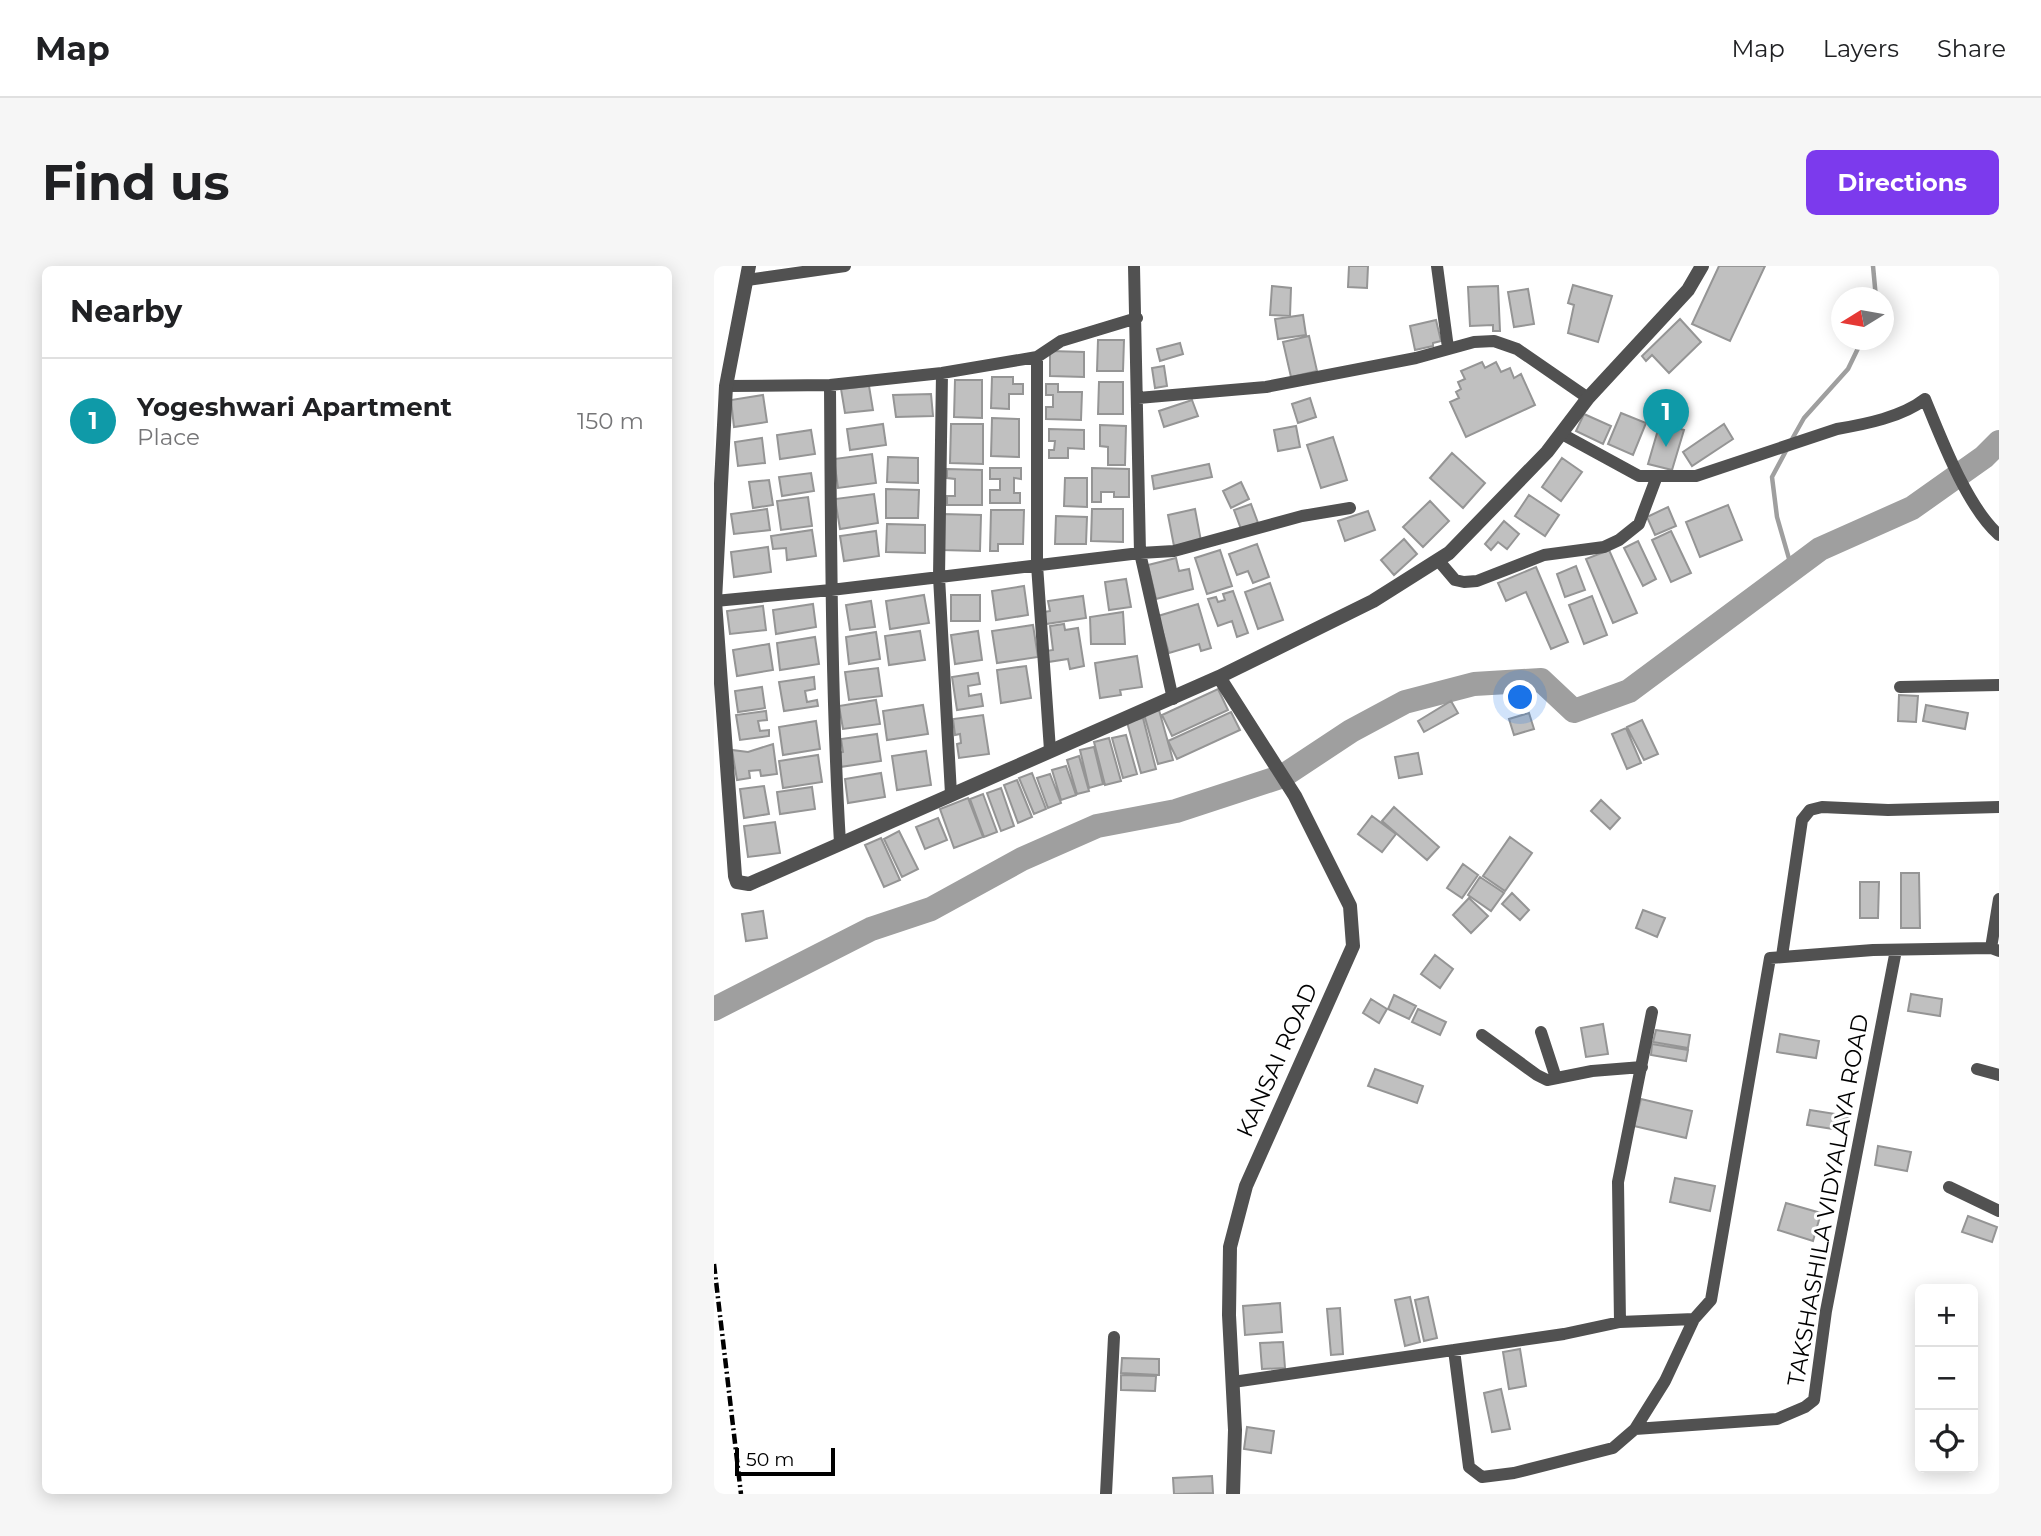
<!DOCTYPE html>
<html lang="en">
<head>
<meta charset="utf-8">
<style>
	body { margin:0; font-family:Montserrat,sans-serif; background:#f6f6f6; color:#202124 }
	.controls { position:absolute; right:21px; bottom:21px; display:grid; overflow:hidden; border-radius:10px; box-shadow:0 4px 18px #0003 }
	.controls button { width:63px; height:63px; display:grid; place-items:center; padding:0; border:0; border-bottom:2px solid #e0e0e0; background:#fff; color:#202124; font:35px sans-serif }
	.compass { position:absolute; left:1117px; top:21px; width:63px; height:63px; border-radius:50%; background:#fff; box-shadow:0 4px 18px #0003; rotate:259deg }
	.scale { position:absolute; left:21px; bottom:18px; width:100px; box-sizing:border-box; padding-left:7px; border:4px solid #000; border-top:0; font-size:19px; line-height:24px; white-space:nowrap; color:#000; -webkit-text-stroke:5px #fff; paint-order:stroke }
	.you { position:absolute; left:807px; top:432px; width:24px; height:24px; margin:-18px; border:5px solid #fff; border-radius:50%; background:#1a73e8; box-shadow:0 0 0 10px #1a73e833 }
	.badge { display:grid; place-items:center; width:46px; height:46px; border-radius:50%; background:#7c3aed; color:#fff; font-size:23px; font-weight:700 }
	.pin { position:absolute; translate:-50% -58px; filter:drop-shadow(0 2px 4px #0008) }
	.pin::after { content:''; position:absolute; top:37px; width:24px; height:21px; background:inherit; clip-path:polygon(0 0,100% 0,50% 100%) }
	.list { margin:0; padding:0; list-style:none }
	h2 { display:flex; justify-content:space-between; align-items:center; height:91px; margin:0; padding:0 28px; font-size:30px }
	h2 small { font-size:23px; font-weight:400; color:#757577 }
	.list li { display:grid; grid-template-columns:46px 1fr auto; gap:21px; align-items:center; box-sizing:border-box; height:126px; padding:0 28px; border-top:2px solid #e0e0e0 }
	.list b { display:block; font-size:26px; white-space:nowrap }
	.list p { margin:0; font-size:23px; white-space:nowrap; color:#757577 }
	.list em { font-size:23px; font-style:normal; color:#757577 }
	.icon { flex:none; width:38px; height:38px; fill:none; stroke:currentColor; stroke-width:2; stroke-linecap:round; stroke-linejoin:round }
	.map { position:relative; flex:none; width:1285px; height:1228px; overflow:hidden; border-radius:10px }
	header { display:flex; align-items:center; gap:42px; box-sizing:border-box; height:98px; padding:0 35px; background:#fff; border-bottom:2px solid #e0e0e0 }
	header strong { font-size:33px }
	nav { display:flex; gap:38px; margin-inline-start:auto; font-size:24px }
	.intro { display:flex; align-items:center; justify-content:space-between; box-sizing:border-box; height:168px; padding:0 42px }
	h1 { margin:0; font-size:49px }
	.button { padding:18px 32px; border-radius:10px; background:#7c3aed; color:#fff; font-size:24px; font-weight:700 }
	main { display:flex; gap:42px; padding:0 42px }
	aside { flex:1; background:#fff; border-radius:10px; box-shadow:0 4px 18px #0003 }
	.map>svg:first-child { display:block }
	.lines { fill:none; stroke-linecap:round; stroke-linejoin:round }
	.stream { stroke:#9f9f9f; stroke-width:4.5 }
	.river { stroke:#9f9f9f; stroke-width:24 }
	.building { fill:#c0c0c0; stroke:#959595; stroke-width:2 }
	.minor { stroke:#515151; stroke-width:12 }
	.tertiary { stroke:#515151; stroke-width:14 }
	.rail { stroke:#000; stroke-width:4.5; stroke-dasharray:10 3.5 2 3.5; stroke-linecap:butt }
	.labels { text-anchor:middle; dominant-baseline:central; stroke-width:6; stroke-linejoin:round; paint-order:stroke }
	.street-label { font-size:23px; fill:#000; stroke:#fff }
</style>
</head>
<body>
<header>
<strong>Map</strong>
<nav><a>Map</a><a>Layers</a><a>Share</a></nav>
</header>
<div class="intro"><h1>Find us</h1><a class="button">Directions</a></div>
<main>
<aside>
<h2>Nearby<small></small></h2>
<ul class="list">
<li><span class="badge" style="background:#0f9aa8">1</span><div><b>Yogeshwari Apartment</b><p>Place</p></div><em>150 m</em></li>
</ul>
</aside>
<div class="map">
<svg width="1285" height="1228" viewBox="0 0 1285 1228">
	<rect width="100%" height="100%" fill="#fff"/>
	<g class="lines">
		<!-- stream -->
		<path class="stream" d="M1159 0 1162 32
			M1077 175 1090 152 1134 103 1148 74
			M1073 183 1058 211 1063 251 1078 303"/>
		<!-- river -->
		<path class="river" d="M0 743 157 663 217 643 308 593 383 560 462 545 569 510 637 465 691 436 760 418 827 414 860 445 915 425 1106 283 1198 242 1270 191 1285 176"/>
	</g>
	<!-- building -->
	<path class="building" d="M635 0H654L653 22 634 21Z
		M1005 0H1051L1016 75 978 58Z
		M859 19 898 30 884 76 854 67 860 39 854 37Z
		M558 20 577 22 576 50 556 49Z
		M784 20 786 65H779V59L756 60 754 21Z
		M814 23 820 58 800 61 794 26Z
		M589 49 592 69 564 73 561 53Z
		M966 53 987 76 955 107 938 89 932 95 928 90Z
		M722 54 727 75 719 77V80L701 84 696 60Z
		M595 70 603 105 577 111 569 76Z
		M384 74H410L409 105H383Z
		M466 77 469 88 446 95 443 83Z
		M336 85 370 86V111L336 110Z
		M768 96 771 102 782 96 787 106 796 102 800 112 807 108 821 139 752 171 736 136 745 132 742 126 747 123 744 116 751 113 747 105Z
		M450 100 453 120 441 122 438 102Z
		M278 111H299V118H309V128H295V143L277 142Z
		M241 114H268V152L240 151Z
		M385 116H409V148H384Z
		M332 118H344V126H368L367 154 332 153V141H339V129H332Z
		M155 120 159 144 131 147 127 123Z
		M217 128 219 150 182 151 179 129Z
		M49 129 53 156 20 161 17 134Z
		M596 132 602 151 584 157 578 138Z
		M478 134 484 150 450 161 445 145Z
		M907 147 932 157 919 189 894 178Z
		M870 148 897 160 889 178 862 165Z
		M278 152 305 153V191L277 190Z
		M946 157 970 164 958 204 934 198Z
		M169 158 172 179 136 184 133 163Z
		M237 158H269V198L236 197Z
		M1010 158 1019 173 978 200 969 186Z
		M386 159 412 160 411 199H394V181L386 180Z
		M582 160 586 181 564 185 560 164Z
		M335 163 370 164V183L354 182V192H335V184H340L341 175H335Z
		M97 164 101 188 66 193 63 169Z
		M619 171 633 214 607 222 593 179Z
		M48 172 51 197 24 200 21 176Z
		M738 187 771 217 749 242 716 212Z
		M158 188 162 217 124 222 120 193Z
		M174 191 204 192V217L173 216Z
		M848 192 868 206 847 235 828 221Z
		M495 198 498 211 440 223 438 210Z
		M276 202H307V213L300 212V227H306V237H276V224H286V213H276Z
		M378 202 415 203V231H400V226H387V236H378Z
		M233 203 268 204V239H233V230H241V213L233 212Z
		M97 207 100 225 68 230 65 211Z
		M351 212H373V241L350 240Z
		M55 214 59 239 39 242 35 216Z
		M527 216 535 233 517 242 509 225Z
		M172 223 205 224 204 252H172Z
		M160 228 164 257 126 263 121 233Z
		M815 229 845 249 831 270 801 250Z
		M94 231 98 260 67 264 63 235Z
		M716 235 735 255 709 281 689 261Z
		M537 238 544 257 527 263 520 244Z
		M1014 239 1028 274 986 291 972 256Z
		M954 241 962 260 941 269 933 251Z
		M53 243 56 264 20 268 17 248Z
		M378 243H409V276L377 275Z
		M481 243 487 275 460 280 454 249Z
		M277 244H310L309 278H284V285H276Z
		M654 245 661 264 631 275 624 255Z
		M229 248 267 249 266 285 228 284Z
		M342 250 373 251 372 278H341Z
		M790 255 805 268 793 283 784 276 777 284 771 278Z
		M173 258 211 259V287L172 286Z
		M98 264 102 290 73 294 72 282 59 283 57 270Z
		M162 265 165 290 130 295 126 270Z
		M957 265 977 307 957 316 938 274Z
		M690 273 703 288 680 309 667 294Z
		M924 275 942 313 929 320 910 282Z
		M543 278 555 311 539 317 534 305 523 309 515 288Z
		M54 281 57 306 20 311 17 286Z
		M506 284 518 320 493 328 481 292Z
		M895 284 923 347 899 357 872 293Z
		M462 292 465 305 475 303 479 323 442 333 434 299Z
		M862 300 871 324 851 331 843 308Z
		M822 301 854 376 837 383 812 326 792 335 784 317Z
		M412 313 417 341 395 344 391 316Z
		M556 317 569 354 544 363 531 326Z
		M310 320 314 349 282 354 278 325Z
		M519 325 534 367 523 371 518 355 504 360 494 333 502 331 504 336 511 334 509 328Z
		M210 329 215 357 176 363 172 335Z
		M237 329H266V355H237Z
		M369 330 372 352 332 358 330 346 336 345 334 335Z
		M878 330 893 369 870 378 855 339Z
		M157 335 161 361 136 364 132 339Z
		M99 338 102 361 62 368 59 344Z
		M484 338 497 382 487 385 485 378 455 387 444 350Z
		M49 340 52 364 16 368 13 345Z
		M409 346 411 378H377L376 351Z
		M350 358 351 364 364 362 370 400 356 403 354 393 334 396 332 385 339 384 336 360Z
		M319 359 324 391 283 397 278 365Z
		M206 365 211 394 175 399 171 370Z
		M264 365 268 394 241 398 237 369Z
		M162 366 166 393 135 398 132 371Z
		M101 371 105 398 66 404 63 377Z
		M55 378 59 404 23 410 19 384Z
		M423 390 428 421 406 424 407 429 386 432 381 397Z
		M312 400 317 432 287 437 283 404Z
		M164 402 168 430 135 434 131 406Z
		M264 407 266 418 254 420 255 430 267 428 269 440 243 444 238 411Z
		M100 411 101 423 91 425 93 436 103 434 104 440 70 445 65 416Z
		M48 421 51 442 24 446 21 425Z
		M504 423 514 444 458 470 448 449Z
		M1185 429 1204 430 1202 456 1184 455Z
		M162 434 166 458 129 463 125 440Z
		M737 435 744 447 710 466 704 455Z
		M209 439 214 468 173 474 169 445Z
		M1212 439 1254 447 1251 463 1209 455Z
		M445 444 459 494 444 498 430 448Z
		M52 445 53 454 44 455 46 465 55 464V470L26 474 22 449Z
		M517 446 526 464 463 493 454 475Z
		M815 447 820 463 800 469 795 453Z
		M269 449 275 488 245 492 243 478 247 477 246 468 241 469 239 453Z
		M429 452 442 503 427 507 413 456Z
		M928 454 944 488 930 494 913 461Z
		M102 455 106 483 69 489 65 461Z
		M912 462 927 497 913 503 898 468Z
		M163 468 167 495 126 501 124 487 129 486 127 473Z
		M412 469 423 508 409 512 398 472Z
		M395 472 407 515 391 519 380 476Z
		M59 478 63 508 47 510 46 504 35 505 36 512 23 514 18 484 34 486Z
		M380 481 389 518 375 522 366 484Z
		M212 485 217 519 183 524 178 490Z
		M704 487 708 508 685 512 681 491Z
		M104 489 108 516 69 522 65 495Z
		M365 490 375 525 363 528 353 494Z
		M352 500 362 529 347 534 338 504Z
		M167 507 171 531 134 537 131 513Z
		M318 507 332 543 320 548 305 512Z
		M336 508 347 537 334 542 323 512Z
		M303 514 318 551 304 557 290 519Z
		M50 520 55 548 30 552 26 523Z
		M98 521 101 543 66 548 63 526Z
		M287 522 300 560 287 565 273 527Z
		M269 528 283 566 270 571 256 533Z
		M254 532 269 571 240 582 226 543Z
		M887 534 906 552 896 563 877 545Z
		M680 541 725 581 713 594 668 555Z
		M658 550 682 568 668 586 644 568Z
		M224 552 233 574 211 583 202 561Z
		M61 556 66 587 34 591 30 560Z
		M185 565 204 603 188 611 170 573Z
		M796 571 818 587 791 625 769 610Z
		M167 572 186 614 170 621 151 579Z
		M749 598 764 609 748 632 733 622Z
		M1187 607H1205L1206 662H1187Z
		M766 611 790 627 777 645 754 629Z
		M1146 616H1165L1164 652H1146Z
		M798 627 815 644 806 654 788 638Z
		M755 632 774 650 757 667 739 649Z
		M929 644 951 652 943 671 922 662Z
		M49 645 53 672 32 675 28 648Z
		M721 689 739 703 726 722 707 708Z
		M1197 728 1228 733 1226 750 1194 745Z
		M680 729 702 740 695 753 674 743Z
		M657 733 673 743 665 757 649 747Z
		M704 743 732 756 726 769 698 756Z
		M889 758 894 788 872 791 867 762Z
		M942 764 976 769 974 782 939 776Z
		M1066 768 1105 775 1102 792 1063 786Z
		M938 778 974 784 972 795 937 789Z
		M661 803 709 820 703 837 654 820Z
		M927 833 978 845 972 872 920 860Z
		M1096 844 1134 850 1132 865 1093 859Z
		M1164 880 1197 886 1193 905 1161 899Z
		M961 912 1001 920 996 945 956 936Z
		M1072 937 1107 947 1099 975 1064 964Z
		M1254 950 1283 961 1278 976 1248 966Z
		M696 1031 706 1076 691 1080 681 1034Z
		M714 1031 723 1072 710 1075 701 1034Z
		M566 1037 568 1066 531 1069 529 1040Z
		M626 1042 629 1088 617 1089 613 1043Z
		M569 1076 571 1102 548 1103 546 1077Z
		M806 1083 812 1120 795 1123 789 1086Z
		M408 1092 445 1093V1109L407 1107Z
		M407 1109 442 1110 441 1125 407 1124Z
		M787 1123 796 1163 778 1166 770 1127Z
		M533 1161 560 1165 557 1187 530 1183Z
		M498 1210 499 1227 460 1228 459 1212Z"/>
	<g class="lines">
		<!-- minor -->
		<path class="minor" d="M420 0 426 287 459 433
			M723 0 734 82
			M33 14 131 0
			M323 91V299L336 484
			M228 107 225 311 237 528
			M116 119C117 272 117 424 126 577
			M12 120 116 119 228 107 323 91 347 75 423 52
			M424 132 552 121 702 92 760 76 780 75 803 83 874 132
			M848 168 925 210H982L1123 163C1152 158 1188 151 1211 133 1227 172 1253 241 1285 269
			M724 294 741 314 750 316 763 315 830 289 890 281 905 274 925 258 943 210
			M1 335 117 324 426 287 460 285 588 250 636 242
			M1186 421 1285 419
			M1277 682 1285 633
			M1068 690 1088 554 1096 544 1108 541 1174 544 1285 541
			M827 766 842 812
			M768 769 823 809 833 814 878 805 928 801
			M1263 803 1285 809
			M1235 921 1285 945
			M906 1056 904 916 938 746
			M740 1084 755 1201 768 1211 800 1207 899 1182 921 1163 951 1115 980 1053 997 1034 1056 692 1159 684 1277 682 1285 685
			M519 1116 850 1068 906 1056 980 1053
			M921 1163 1063 1153 1091 1141 1100 1134 1112 1045 1182 684
			M392 1228 400 1071"/>
		<!-- tertiary -->
		<path class="tertiary" d="M35 0 12 120 1 335 21 610 23 616 35 618 505 411 659 335 735 287 833 186 874 132 974 24 988 0
			M505 411 581 530 636 640 639 680 532 920 516 981 515 1049 521 1164 519 1228"/>
		<!-- rail -->
		<path class="rail" d="M0 998 27 1228"/>
	</g>
	<g class="labels">
		<!-- street labels -->
		<g class="street-label">
			<text transform="translate(563 794) rotate(-66)">KANSAI ROAD</text>
			<text transform="translate(1114 934) rotate(-80)">TAKSHASHILA VIDYALAYA ROAD</text>
		</g>
	</g>
</svg>
<div class="controls">
<button>+</button>
<button>−</button>
<button><svg class="icon" aria-label="locate" viewBox="0 0 24 24"><circle cx="12" cy="12" r="6"/><path d="M12 2v4M12 18v4M2 12h4M18 12h4"/></svg></button>
</div>
<svg class="compass" viewBox="-18 -18 36 36"><path d="M0-13l5 13h-10z" fill="#e53935"/><path d="M0 13l5-13h-10z" fill="#757577"/></svg>
<div class="scale">50 m</div>
<div class="you"></div>
<div class="pin badge" style="left:952px;top:181px;background:#0f9aa8">1</div>
</div>
</main>
</body>
</html>
